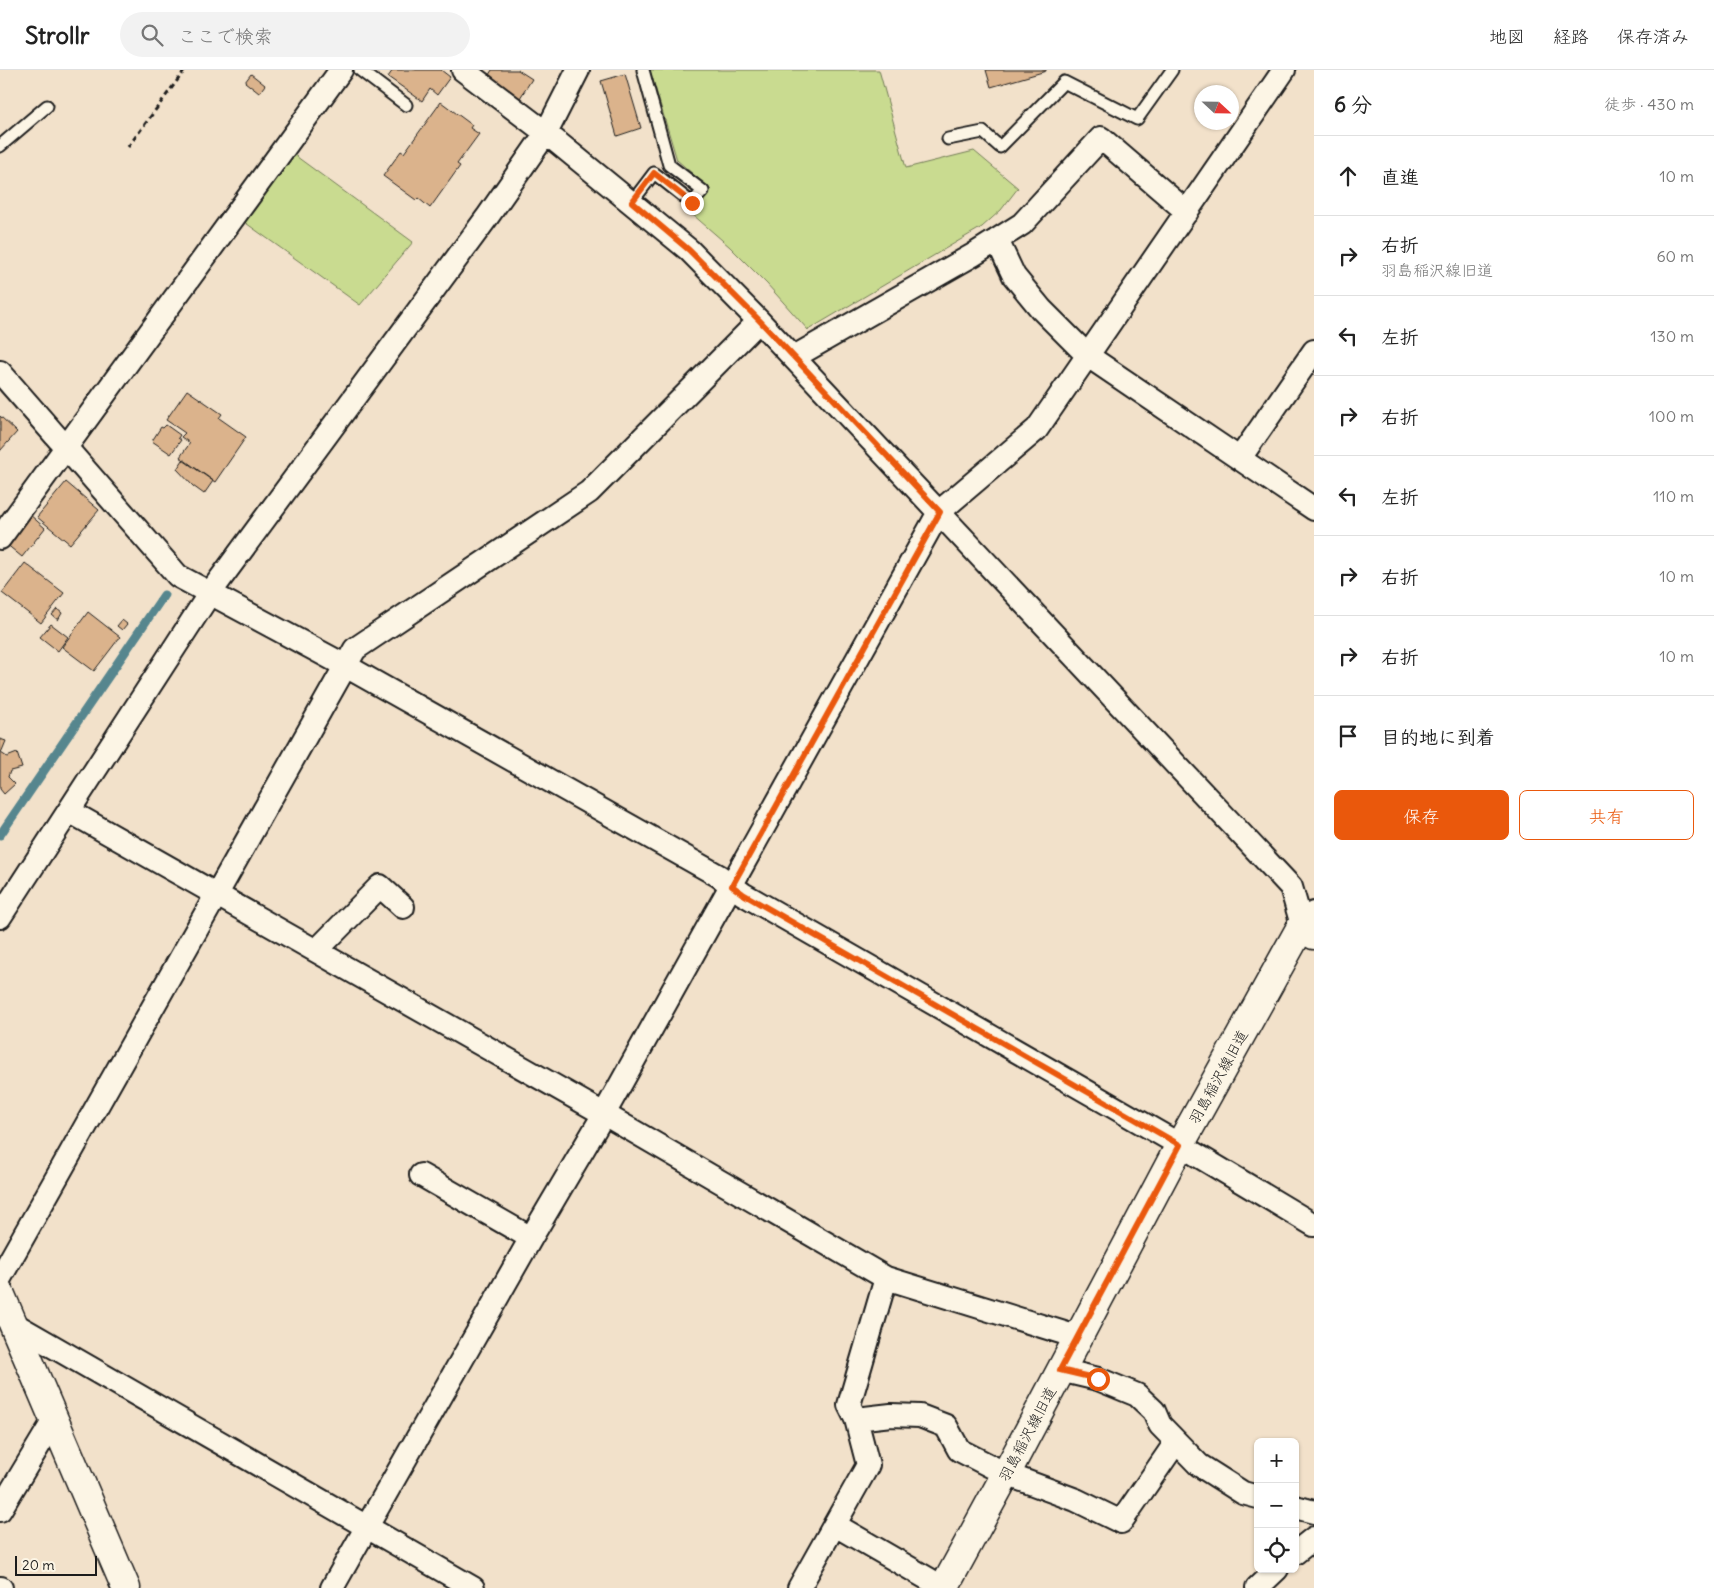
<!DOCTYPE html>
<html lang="ja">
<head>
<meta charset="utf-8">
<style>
	body { margin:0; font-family:Delius,"Klee One",sans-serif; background:#f2f2f2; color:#222 }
	.controls { position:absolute; right:15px; bottom:15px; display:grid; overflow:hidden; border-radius:8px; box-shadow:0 1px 4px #0004 }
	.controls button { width:45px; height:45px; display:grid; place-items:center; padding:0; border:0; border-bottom:1px solid #e0e0e0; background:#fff; color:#222; font:25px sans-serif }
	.compass { position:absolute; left:1194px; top:15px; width:45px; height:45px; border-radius:50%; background:#fff; box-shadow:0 1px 4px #0004; rotate:112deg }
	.scale { position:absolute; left:15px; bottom:12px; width:82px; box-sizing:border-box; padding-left:5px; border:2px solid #1c1c1c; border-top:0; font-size:14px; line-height:18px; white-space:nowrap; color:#1c1c1c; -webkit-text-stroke:4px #fcf5e5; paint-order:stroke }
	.stop { position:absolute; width:15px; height:15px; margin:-11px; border:4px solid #ea580c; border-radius:50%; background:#fff }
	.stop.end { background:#ea580c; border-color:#fff; box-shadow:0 1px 5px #0008 }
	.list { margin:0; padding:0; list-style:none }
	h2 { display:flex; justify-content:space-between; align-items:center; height:65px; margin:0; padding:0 20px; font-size:21px }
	h2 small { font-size:16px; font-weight:400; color:#767676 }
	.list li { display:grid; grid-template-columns:32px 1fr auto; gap:15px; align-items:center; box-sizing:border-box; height:80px; padding:0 20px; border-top:1px solid #e0e0e0 }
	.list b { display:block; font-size:19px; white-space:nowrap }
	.list p { margin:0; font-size:16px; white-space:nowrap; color:#767676 }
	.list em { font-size:16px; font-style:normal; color:#767676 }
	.actions { display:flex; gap:10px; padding:15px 20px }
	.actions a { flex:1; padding:11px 0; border:1px solid #ea580c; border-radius:8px; text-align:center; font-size:18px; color:#ea580c }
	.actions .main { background:#ea580c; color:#fff }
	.icon { flex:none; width:28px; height:28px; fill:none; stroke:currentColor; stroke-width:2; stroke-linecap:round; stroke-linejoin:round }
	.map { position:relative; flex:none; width:1314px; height:1518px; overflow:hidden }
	header { display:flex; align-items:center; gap:30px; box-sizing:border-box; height:70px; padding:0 25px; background:#fff; border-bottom:1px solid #e0e0e0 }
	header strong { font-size:24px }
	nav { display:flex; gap:28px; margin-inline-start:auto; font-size:18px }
	.search { width:350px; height:45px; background:#f2f2f2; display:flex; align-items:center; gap:12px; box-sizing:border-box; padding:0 18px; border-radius:28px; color:#767676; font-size:19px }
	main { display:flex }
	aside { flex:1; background:#fff }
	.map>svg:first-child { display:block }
	.green { fill:#c9db90; stroke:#727c56 }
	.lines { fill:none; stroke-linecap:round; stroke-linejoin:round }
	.stream { stroke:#57868e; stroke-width:9 }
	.building { fill:#dbb38c; stroke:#1c1c1c }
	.service-casing { stroke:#1c1c1c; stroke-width:15 }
	.minor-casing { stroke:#1c1c1c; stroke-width:26 }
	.tertiary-casing { stroke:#1c1c1c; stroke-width:31 }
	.path { stroke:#1c1c1c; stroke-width:3; stroke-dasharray:5 4; stroke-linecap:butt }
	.service { stroke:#fcf5e5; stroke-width:11 }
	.minor { stroke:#fcf5e5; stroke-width:22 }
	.tertiary { stroke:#fcf5e5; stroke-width:28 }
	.route { stroke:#ea580c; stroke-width:6 }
	.labels { text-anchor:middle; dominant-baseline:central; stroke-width:5; stroke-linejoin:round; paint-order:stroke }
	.street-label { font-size:15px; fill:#1c1c1c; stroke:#fcf5e5 }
</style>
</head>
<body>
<header>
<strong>Strollr</strong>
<div class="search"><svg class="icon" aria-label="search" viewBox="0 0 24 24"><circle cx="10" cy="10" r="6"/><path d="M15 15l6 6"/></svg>ここで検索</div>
<nav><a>地図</a><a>経路</a><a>保存済み</a></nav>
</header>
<main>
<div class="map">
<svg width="1314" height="1518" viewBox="0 0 1314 1518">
	<rect width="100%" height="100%" fill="#f2e1ca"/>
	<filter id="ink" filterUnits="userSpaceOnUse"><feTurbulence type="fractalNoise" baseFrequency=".02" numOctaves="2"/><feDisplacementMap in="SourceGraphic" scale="10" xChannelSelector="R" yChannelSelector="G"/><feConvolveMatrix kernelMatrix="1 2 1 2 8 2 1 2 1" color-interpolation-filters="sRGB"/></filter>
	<g filter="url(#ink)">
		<!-- green -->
		<path class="green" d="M650 0H879L906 98 974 81 1018 118 1001 140 982 157 808 260 767 214 730 177 692 144 711 120 677 90Z
			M293 84 413 172 360 235 243 151Z"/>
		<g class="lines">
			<!-- stream -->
			<path class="stream" d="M0 765 164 525"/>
		</g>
		<!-- building -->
		<path class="building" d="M393 0H441L450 7 437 25 430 19 422 31 388 7Z
			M492 0H518L532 9 520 28 487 8Z
			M986 0H1046V1L991 17Z
			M251 4 265 15 259 23 245 12Z
			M625 4 641 58 617 66 601 11Z
			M441 32 472 55 470 58 479 64 457 94 460 96 430 138 418 128 416 130 383 106 401 81 404 83Z
			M187 320 222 344 219 348 246 367 215 412 180 387 190 373 181 367 185 363 166 350Z
			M0 346 17 362 0 381Z
			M166 355 180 365 178 368 181 370 171 384 152 371 161 357 163 358Z
			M183 390 213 411 204 424 193 416 177 399Z
			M66 412 99 440 70 474 37 447Z
			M29 444 45 458 22 487 5 473Z
			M25 493 64 523 41 553 2 523Z
			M57 539 62 543 58 550 52 545Z
			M88 542 120 567 94 601 62 577Z
			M122 550 127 554 122 560 117 556Z
			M51 554 68 567 58 581 40 567Z
			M0 669 6 671 1 683 7 687 17 683 22 698 10 701 8 707 15 714 4 724 0 719Z"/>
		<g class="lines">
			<defs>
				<path id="service" d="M360 0 406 35
					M948 69 983 62 1000 77 1064 12 1137 49 1172 0
					M0 76 47 36
					M632 132 654 103 692 133 703 121 669 95 643 0"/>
				<path id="minor" d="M463 0 546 63 689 180 759 251 1291 817 1302 855 1314 843
					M997 170 1014 206 1041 239 1088 286 1314 439
					M794 287 973 185 1022 154 1101 68 1187 142
					M0 302 178 506 344 595 719 806 743 824 1180 1075 1314 1155
					M1240 388 1314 281
					M0 468 341 0
					M69 741 604 1044 886 1208 1077 1267
					M0 847 210 523 488 146 546 63 578 0
					M317 880 380 816 403 837
					M421 1105 531 1168
					M0 1208 355 579 589 422 759 251
					M14 1254 473 1518
					M1060 1300 1098 1309 1137 1325 1154 1341 1160 1355 1199 1395 1243 1423 1258 1427
					M856 1349 891 1345 920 1346 946 1356 959 1380 1006 1404 1076 1430 1121 1452 1176 1372
					M1295 1437 1314 1442
					M0 1440 54 1350
					M835 1455 944 1518
					M1295 1483 1314 1468
					M0 1518H1
					M332 1518 531 1168 604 1044 939 442 1037 359 1284 0
					M799 1518 868 1395 856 1349 849 1335 886 1208
					M1257 1518 1277 1499"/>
				<path id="tertiary" d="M0 1223 126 1518
					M944 1518 1006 1404 1180 1075 1302 855 1314 865"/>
			</defs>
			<!-- service casing -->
			<use href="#service" class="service-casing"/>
			<!-- minor casing -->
			<use href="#minor" class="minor-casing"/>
			<!-- tertiary casing -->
			<use href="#tertiary" class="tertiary-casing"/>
			<!-- path -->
			<path class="path" d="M128 77 185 0"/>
			<!-- service -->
			<use href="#service" class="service"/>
			<!-- minor -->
			<use href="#minor" class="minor"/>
			<!-- tertiary -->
			<use href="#tertiary" class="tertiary"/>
		</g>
	</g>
	<g class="lines" filter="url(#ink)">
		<!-- route -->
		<path class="route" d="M692 133 654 103 632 132 689 180 759 250 940 442 732 816 743 824 1180 1075 1060 1300 1098 1309"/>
	</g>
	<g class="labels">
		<!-- street labels -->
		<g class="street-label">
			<text transform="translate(1218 1007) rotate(-61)">羽島稲沢線旧道</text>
			<text transform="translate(1027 1364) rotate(-62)">羽島稲沢線旧道</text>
		</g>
	</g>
</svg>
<div class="controls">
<button>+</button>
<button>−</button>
<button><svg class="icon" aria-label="locate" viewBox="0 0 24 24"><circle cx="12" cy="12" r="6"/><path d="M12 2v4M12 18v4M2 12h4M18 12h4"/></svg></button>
</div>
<svg class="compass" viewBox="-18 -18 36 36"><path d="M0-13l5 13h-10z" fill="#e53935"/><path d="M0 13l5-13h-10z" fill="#767676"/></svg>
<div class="scale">20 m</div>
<div class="stop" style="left:1098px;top:1309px"></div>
<div class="stop end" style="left:692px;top:133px"></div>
</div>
<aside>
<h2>6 分<small>徒歩 · 430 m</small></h2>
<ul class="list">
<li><svg class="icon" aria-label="ahead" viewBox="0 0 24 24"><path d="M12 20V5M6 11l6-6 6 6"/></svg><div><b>直進</b></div><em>10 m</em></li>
<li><svg class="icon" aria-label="right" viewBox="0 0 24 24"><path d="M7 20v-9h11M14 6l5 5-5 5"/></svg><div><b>右折</b><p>羽島稲沢線旧道</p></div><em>60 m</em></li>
<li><svg class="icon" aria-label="left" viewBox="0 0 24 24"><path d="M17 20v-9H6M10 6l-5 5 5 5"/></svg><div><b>左折</b></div><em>130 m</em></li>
<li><svg class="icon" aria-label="right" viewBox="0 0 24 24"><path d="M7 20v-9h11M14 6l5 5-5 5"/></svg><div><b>右折</b></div><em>100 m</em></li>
<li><svg class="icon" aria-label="left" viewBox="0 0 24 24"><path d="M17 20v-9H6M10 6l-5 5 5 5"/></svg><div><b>左折</b></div><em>110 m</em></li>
<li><svg class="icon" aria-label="right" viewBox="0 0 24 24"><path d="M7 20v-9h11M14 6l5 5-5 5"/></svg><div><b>右折</b></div><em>10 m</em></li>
<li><svg class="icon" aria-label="right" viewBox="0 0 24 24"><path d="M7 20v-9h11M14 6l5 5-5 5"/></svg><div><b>右折</b></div><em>10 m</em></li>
<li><svg class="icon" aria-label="arrive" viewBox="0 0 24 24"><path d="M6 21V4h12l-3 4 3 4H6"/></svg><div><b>目的地に到着</b></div></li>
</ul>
<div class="actions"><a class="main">保存</a><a>共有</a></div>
</aside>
</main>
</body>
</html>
